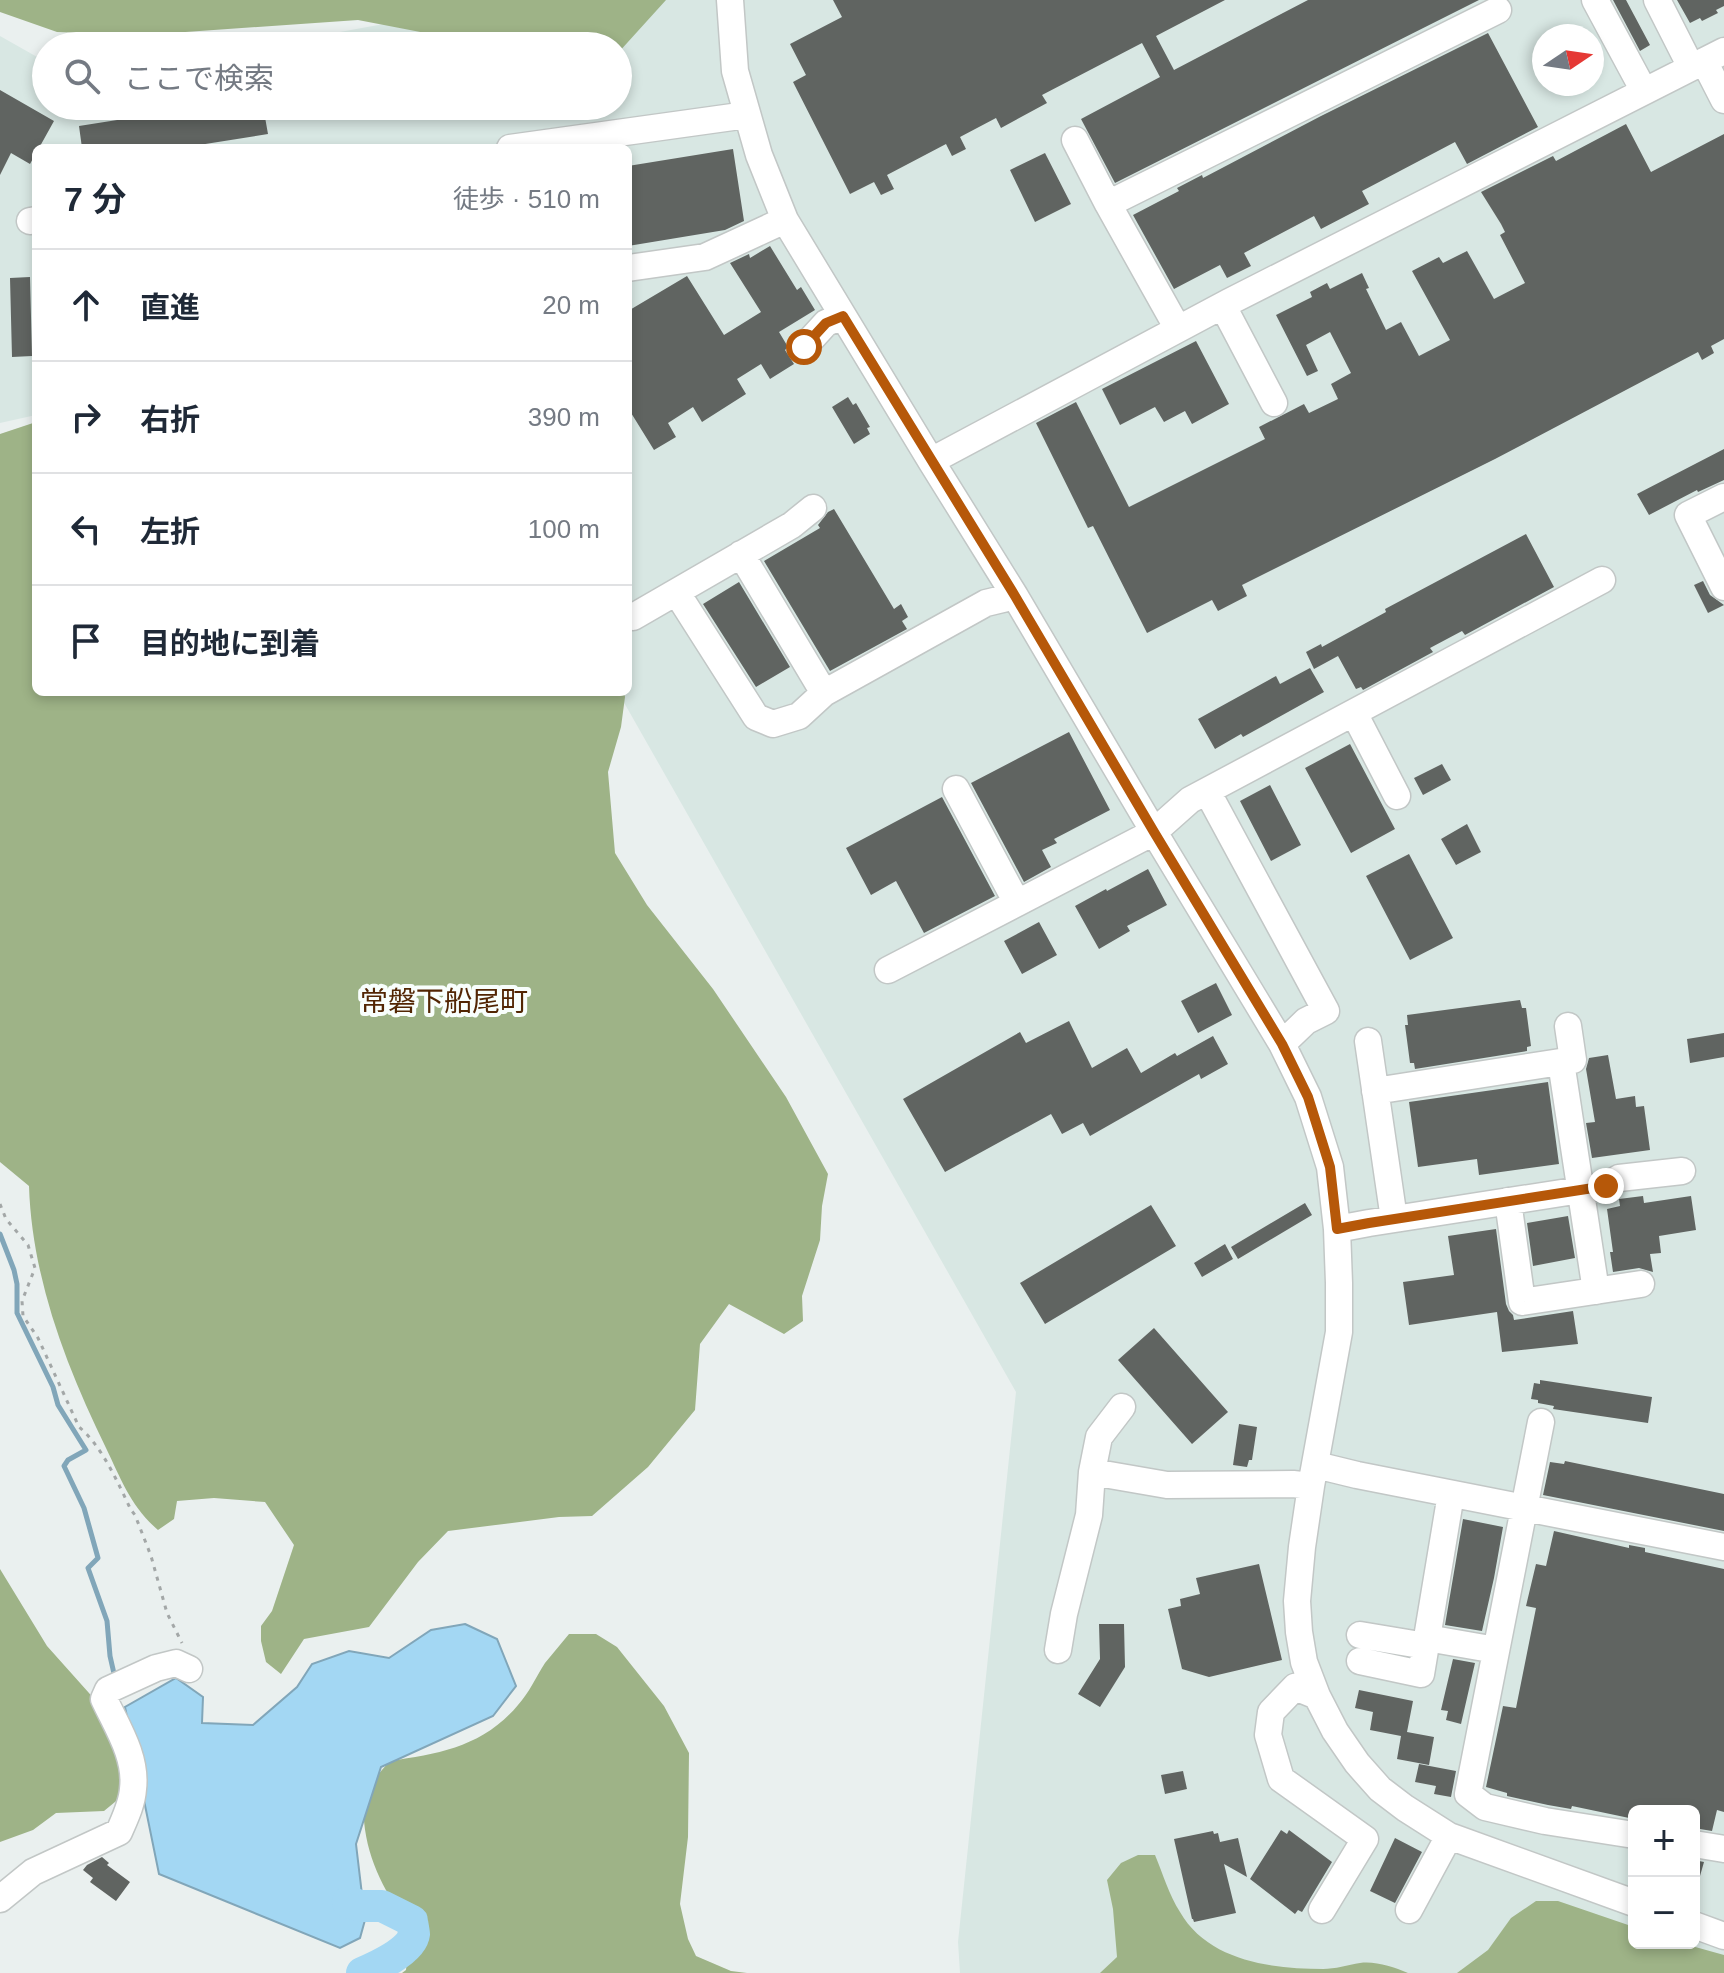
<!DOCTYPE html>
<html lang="ja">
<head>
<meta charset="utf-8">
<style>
	body { margin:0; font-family:Arial,"Noto Sans JP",sans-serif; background:#f6f6f7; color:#1f2937 }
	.controls { position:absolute; right:24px; bottom:24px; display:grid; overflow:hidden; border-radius:12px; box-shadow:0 4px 12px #0003 }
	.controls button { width:72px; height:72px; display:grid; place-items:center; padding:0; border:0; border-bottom:2px solid #e0e1e3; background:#fff; color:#1f2937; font:40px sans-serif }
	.compass { position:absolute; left:1532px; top:24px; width:72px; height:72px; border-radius:50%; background:#fff; box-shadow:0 4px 12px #0003; rotate:77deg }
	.stop { position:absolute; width:24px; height:24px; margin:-18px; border:6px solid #b65809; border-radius:50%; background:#fff }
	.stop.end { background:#b65809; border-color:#fff; box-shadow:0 2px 8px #0008 }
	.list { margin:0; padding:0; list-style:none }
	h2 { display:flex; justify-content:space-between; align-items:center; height:104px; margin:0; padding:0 32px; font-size:34px }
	h2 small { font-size:26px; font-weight:400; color:#747a83 }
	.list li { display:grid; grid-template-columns:52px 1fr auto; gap:24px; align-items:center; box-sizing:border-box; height:112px; padding:0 32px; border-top:2px solid #e0e1e3 }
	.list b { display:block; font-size:30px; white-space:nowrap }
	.list em { font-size:26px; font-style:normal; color:#747a83 }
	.icon { flex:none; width:44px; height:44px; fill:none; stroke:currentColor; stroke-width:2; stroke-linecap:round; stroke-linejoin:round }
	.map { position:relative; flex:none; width:1724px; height:1973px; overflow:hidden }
	.search { position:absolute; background:#fff; box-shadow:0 4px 12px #0003; left:32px; top:32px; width:600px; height:88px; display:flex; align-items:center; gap:20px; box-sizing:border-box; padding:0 28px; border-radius:44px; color:#747a83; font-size:30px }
	.panel { position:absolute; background:#fff; box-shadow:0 4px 12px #0003; left:32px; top:144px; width:600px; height:552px; border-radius:12px }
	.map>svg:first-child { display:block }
	.built { fill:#d8e7e3; fill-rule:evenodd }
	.forest { fill:#9eb387 }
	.water { fill:#a3d7f3; stroke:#81a6b9; stroke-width:2 }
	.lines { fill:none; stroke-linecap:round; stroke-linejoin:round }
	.stream { stroke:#81a6b9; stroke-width:5 }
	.river { stroke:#a3d7f3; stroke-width:32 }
	.building { fill:#606461 }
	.minor-casing { stroke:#c2c7c6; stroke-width:29 }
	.path { stroke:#a3a7a7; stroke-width:3; stroke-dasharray:4 6; stroke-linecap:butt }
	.minor { stroke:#fff; stroke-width:26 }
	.route { stroke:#b65809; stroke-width:10 }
	.labels { text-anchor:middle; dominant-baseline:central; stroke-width:8; stroke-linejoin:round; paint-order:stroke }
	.quarter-label { font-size:28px; fill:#522503; stroke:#f8fefc }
</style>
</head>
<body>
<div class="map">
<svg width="1724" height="1973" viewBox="0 0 1724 1973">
	<rect width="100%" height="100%" fill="#eaf0ef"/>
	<!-- built -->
	<path class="built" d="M516 0H1724V1973H960L958 1942 1016 1392 618 692H628V148H36V415L0 423V36L46 62V106H618V46H263ZM1544 36H1592V84H1544ZM1634 1811H1694V1943H1634Z"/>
	<!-- forest -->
	<path class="forest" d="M0 0H666L618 53V46H493L358 20 143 35 57 32 0 12Z
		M36 422V692H624L625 697 621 727 608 772 615 853 647 905 713 989 786 1097 828 1174 822 1206 820 1240 802 1296 803 1321 784 1334 729 1304 700 1344 695 1410 648 1467 592 1516 559 1517 448 1531 418 1562 369 1627 304 1639 281 1674 266 1662 261 1641V1626L272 1611 294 1545 265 1502 214 1498 177 1501 174 1519 158 1530C131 1507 121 1479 106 1448 66 1366 32 1278 29 1186L0 1162V434Z
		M0 1569 47 1646 139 1749 121 1797 104 1811 56 1813 33 1830 0 1842Z
		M569 1634H596L617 1647 664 1706 689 1753 688 1837 680 1904 688 1939 696 1956 731 1971 747 1973H402L406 1970 410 1929C387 1894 368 1864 364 1821 364 1815 362 1808 364 1803 367 1786 379 1773 390 1761 440 1754 484 1746 518 1705 529 1693 536 1677 545 1663 553 1653 561 1644 569 1634Z
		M1138 1855H1155C1163 1874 1169 1895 1180 1912 1208 1961 1272 1969 1323 1969 1335 1969 1348 1965 1360 1963 1376 1961 1393 1967 1408 1973H1100L1117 1957 1113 1909 1107 1880 1121 1863Z
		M1536 1901H1558L1634 1927V1943H1681L1724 1955V1973H1457L1488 1950 1511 1918Z"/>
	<!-- water -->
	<path class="water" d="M465 1624 497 1639 516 1686 493 1716 381 1767 356 1844 365 1920 360 1938 340 1948 159 1874 125 1707 176 1678 203 1697 202 1723 253 1725 297 1687 312 1664 349 1651 389 1658 431 1630Z"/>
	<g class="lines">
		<!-- stream -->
		<path class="stream" d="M0 1234 14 1270 17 1284V1313L53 1387 58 1405 86 1450 68 1460 64 1466 84 1508 98 1558 88 1568 107 1621 110 1656 115 1678"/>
		<!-- river -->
		<path class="river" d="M348 1902 361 1906H382L412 1921C412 1922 414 1933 414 1934 412 1951 376 1967 362 1973"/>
	</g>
	<!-- building -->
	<path class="building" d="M833 0H1225L1156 36 1174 70 1308 0H1479L1115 183 1081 119 1160 77 1142 43 1042 95 1047 103 1001 128 996 118 960 137 966 149 952 156 946 144 887 175 894 189 881 195 874 182 850 194 793 82 806 75 790 44 842 17Z
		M1613 0H1626L1650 45 1640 51Z
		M1677 0H1724V6L1716 10 1718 13 1702 21 1700 18 1690 23Z
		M1488 33 1538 127 1467 164 1455 142 1362 191 1369 204 1321 229 1314 216 1244 253 1251 266 1227 278 1220 265 1174 289 1133 215 1179 191 1177 188 1202 175 1203 178 1321 116Z
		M0 90 54 121 39 148H36V153L30 164 11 153 0 175Z
		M206 106H263L268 134 180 148H82L79 126Z
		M1626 124 1651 172 1724 134V339L1711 346 1714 353 1702 360 1698 352 1495 459 1242 585 1247 596 1218 611 1212 600 1147 633 1093 526 1088 528 1036 423 1076 402 1129 507 1265 439 1259 427 1304 404 1309 413 1338 399 1331 384 1351 373 1330 332 1306 345 1318 371 1307 376 1276 315 1312 297 1310 292 1327 283 1330 289 1362 273 1369 288 1366 289 1386 330 1401 322 1419 356 1450 340 1412 271 1439 257 1443 263 1467 251 1494 299 1525 283 1500 235 1505 232 1501 224 1481 192 1553 156 1556 161Z
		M733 149 744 221 725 230 628 246V166Z
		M1045 153 1071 204 1035 222 1010 170Z
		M770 246 797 290 801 287 815 310 779 332 788 347 785 350 794 364 770 379 761 364 737 379 746 394 702 422 693 407 668 423 676 437 654 450 628 408V311L687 276 724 335 761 312 730 263 749 254 750 258Z
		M30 277 32 356 12 357 10 278Z
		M1196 341 1229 404 1192 424 1185 411 1164 422 1155 407 1120 425 1102 389Z
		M848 397 853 405 856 403 870 427 867 428 870 434 854 444 832 407Z
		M1724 449V480L1698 492 1697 490 1649 515 1637 494Z
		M834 509 894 609 901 604 908 617 902 621 907 629 830 671 764 561 820 528 818 525 828 512Z
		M1526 534 1554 587 1465 635 1462 631 1430 648 1433 652 1363 690 1361 687 1356 689 1338 656 1314 669 1306 652 1321 644 1322 647 1386 612 1385 609Z
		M1703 581 1710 595 1724 605 1708 613 1694 585Z
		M739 582 790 667 756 687 703 604Z
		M1310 668 1324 692 1243 737 1241 734 1215 749 1198 719 1276 676 1280 684Z
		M1069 732 1110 810 1054 839 1057 843 1042 850 1051 867 1024 882 971 783Z
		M1350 744 1395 829 1351 853 1305 768Z
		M1442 764 1451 780 1423 795 1414 778Z
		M1270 785 1301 845 1271 861 1240 801Z
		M942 797 995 896 924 933 896 881 871 895 846 848Z
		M1467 824 1481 852 1456 865 1441 839Z
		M1409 854 1453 938 1410 960 1366 876Z
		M1148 869 1167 905 1127 926 1130 931 1099 949 1075 906 1106 889 1107 891Z
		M1039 922 1057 955 1022 974 1004 941Z
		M1216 983 1232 1015 1198 1033 1181 1001Z
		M1520 1000 1522 1008H1526L1531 1046 1527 1047V1051L1415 1069 1414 1063H1410L1405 1025H1408L1407 1015Z
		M1069 1021 1092 1068 1127 1048 1141 1073 1175 1053 1177 1056 1213 1036 1228 1064 1201 1079 1199 1074 1090 1136 1083 1123 1062 1134 1051 1114 945 1172 903 1099 1020 1032 1026 1043Z
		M1724 1033V1057L1690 1063 1687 1039Z
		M1608 1055 1616 1099 1635 1096 1636 1107 1644 1106 1650 1150 1592 1158 1586 1123 1595 1122 1586 1069 1589 1058Z
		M1548 1082 1559 1164 1479 1175 1477 1159 1418 1167 1409 1102Z
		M1643 1196 1644 1203 1691 1196 1696 1230 1659 1236 1661 1253 1650 1254 1653 1272 1639 1268 1613 1272 1610 1252H1613L1607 1209 1620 1206 1619 1199Z
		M1305 1203 1312 1215 1238 1259 1231 1247Z
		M1151 1205 1176 1246 1045 1324 1020 1283Z
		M1568 1216 1575 1258 1533 1266 1527 1223Z
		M1496 1229 1506 1304 1509 1311 1513 1315 1514 1320 1573 1311 1578 1344 1502 1352 1497 1312 1409 1325 1403 1282 1454 1275 1448 1236Z
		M1225 1244 1233 1259 1202 1277 1194 1263Z
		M1154 1328 1228 1412 1192 1444 1118 1360Z
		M1540 1380 1652 1397 1648 1423 1553 1409 1554 1406 1538 1403V1400L1531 1399 1534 1383 1540 1384Z
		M1239 1424 1257 1427 1252 1460H1249L1247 1467 1233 1465Z
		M1565 1461 1724 1494V1531L1543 1495 1550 1462 1564 1464Z
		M1463 1519 1503 1527 1494 1578 1482 1631 1445 1625Z
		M1554 1531 1629 1548V1545L1645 1548V1552L1724 1569V1812L1717 1810 1712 1831 1694 1828V1811H1634V1819L1572 1806 1571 1809 1548 1805 1507 1796V1793L1486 1787 1503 1706 1516 1708 1536 1608 1526 1606 1536 1564 1546 1566Z
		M1259 1564 1282 1660 1209 1677 1182 1669 1168 1609 1181 1606 1180 1599 1200 1594 1196 1578Z
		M1099 1624H1124L1125 1667 1100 1707 1078 1694 1100 1659Z
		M1453 1659 1475 1663 1461 1724 1446 1720 1448 1711 1441 1710Z
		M1359 1690 1413 1701 1407 1732 1434 1737 1429 1765 1397 1759 1401 1736 1370 1730 1373 1712 1355 1708Z
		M1419 1764 1456 1771 1451 1797 1434 1794 1436 1786 1415 1782Z
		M1183 1771 1187 1789 1165 1794 1161 1775Z
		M1281 1830 1287 1834 1289 1830 1332 1862 1302 1912 1298 1910 1295 1914 1250 1879Z
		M1213 1831 1214 1834 1218 1833 1220 1842 1238 1838 1247 1877 1224 1864 1236 1913 1194 1922 1193 1919H1192L1174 1839Z
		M1395 1838 1422 1852 1395 1903 1370 1891Z
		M102 1857 109 1863 107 1865 130 1882 116 1901 90 1882 93 1878 83 1870 87 1865Z
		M1694 1860 1704 1862 1700 1876H1694Z"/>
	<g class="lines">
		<defs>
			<path id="minor" d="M730 0 735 71 759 155 785 220 931 461 1015 596 1154 832 1282 1044 1308 1097 1330 1167 1337 1229 1339 1283V1332L1311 1486 1302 1547 1297 1601 1299 1632 1304 1662 1317 1696 1335 1731 1357 1763 1380 1789 1405 1808 1449 1836 1634 1903
				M1595 0 1644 91
				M1657 0 1691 67
				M1704 61 1724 100
				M1075 140 1108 204 1178 329
				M510 148 747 115
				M1108 204 1498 10
				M30 221 36 220
				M628 268 705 257 785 220
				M1223 306 1274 403
				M804 347 826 323 843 316
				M931 461 1229 302 1724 51
				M1724 497 1688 515 1724 587
				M741 554 824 693 986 603 1015 596
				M677 593 756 717 773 724 799 716 824 693
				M633 617 792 525 813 508
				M1354 713 1397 796
				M956 789 1017 903
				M1207 791 1326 1011 1306 1021 1282 1044
				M888 970 1154 832 1190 800 1602 580
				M1368 1041 1394 1219
				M1561 1062 1596 1291
				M1375 1091 1573 1060 1568 1026
				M1508 1201 1522 1302 1641 1284
				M1337 1229 1369 1223 1606 1186 1619 1178 1682 1171
				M1541 1422 1468 1794 1485 1807 1545 1821 1634 1835
				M1316 1465 1357 1475 1724 1547
				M1092 1472 1167 1485 1293 1484 1311 1486
				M1360 1635 1426 1646
				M1427 1638 1496 1650
				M1058 1650 1064 1614 1089 1515 1092 1472 1099 1437 1122 1407
				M1360 1661 1421 1674 1451 1494
				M1317 1696 1295 1687 1271 1712 1268 1735 1281 1779 1365 1839 1322 1910
				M1694 1844 1724 1849
				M0 1899 33 1872 119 1832C125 1818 132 1804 133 1789 137 1757 117 1727 104 1699L108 1690 156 1668 176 1663 189 1669
				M1409 1910 1449 1836
				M1694 1925 1724 1936"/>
		</defs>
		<!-- minor casing -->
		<use href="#minor" class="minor-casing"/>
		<!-- path -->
		<path class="path" d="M0 1204 6 1219 28 1245 35 1268 22 1301 23 1316 38 1338 79 1427C102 1446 118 1483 131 1510L135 1515 151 1556 167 1613 182 1643"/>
		<!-- minor -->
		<use href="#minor" class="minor"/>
	</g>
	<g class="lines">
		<!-- route -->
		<path class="route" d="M804 347 826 323 843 316 1015 596 1154 832 1282 1044 1308 1097 1330 1167 1337 1229 1369 1223 1606 1186"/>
	</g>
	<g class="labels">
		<!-- quarter labels -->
		<g class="quarter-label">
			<text x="444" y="1001">常磐下船尾町</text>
		</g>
	</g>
</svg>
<div class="controls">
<button>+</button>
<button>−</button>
</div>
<svg class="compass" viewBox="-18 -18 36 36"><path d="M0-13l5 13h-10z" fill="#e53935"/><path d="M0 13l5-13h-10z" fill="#747a83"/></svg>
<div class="stop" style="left:804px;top:347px"></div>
<div class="stop end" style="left:1606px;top:1186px"></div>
<div class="search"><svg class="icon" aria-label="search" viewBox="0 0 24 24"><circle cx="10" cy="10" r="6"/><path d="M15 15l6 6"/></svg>ここで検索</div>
<section class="panel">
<h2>7 分<small>徒歩 · 510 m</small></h2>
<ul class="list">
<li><svg class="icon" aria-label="ahead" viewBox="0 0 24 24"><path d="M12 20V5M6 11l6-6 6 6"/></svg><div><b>直進</b></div><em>20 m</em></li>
<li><svg class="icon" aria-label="right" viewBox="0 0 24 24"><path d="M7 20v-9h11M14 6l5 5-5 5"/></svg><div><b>右折</b></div><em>390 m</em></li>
<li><svg class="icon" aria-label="left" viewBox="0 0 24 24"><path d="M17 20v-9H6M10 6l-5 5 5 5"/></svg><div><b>左折</b></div><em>100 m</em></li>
<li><svg class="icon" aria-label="arrive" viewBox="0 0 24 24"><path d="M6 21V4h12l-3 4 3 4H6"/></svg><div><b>目的地に到着</b></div></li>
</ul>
</section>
</div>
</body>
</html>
